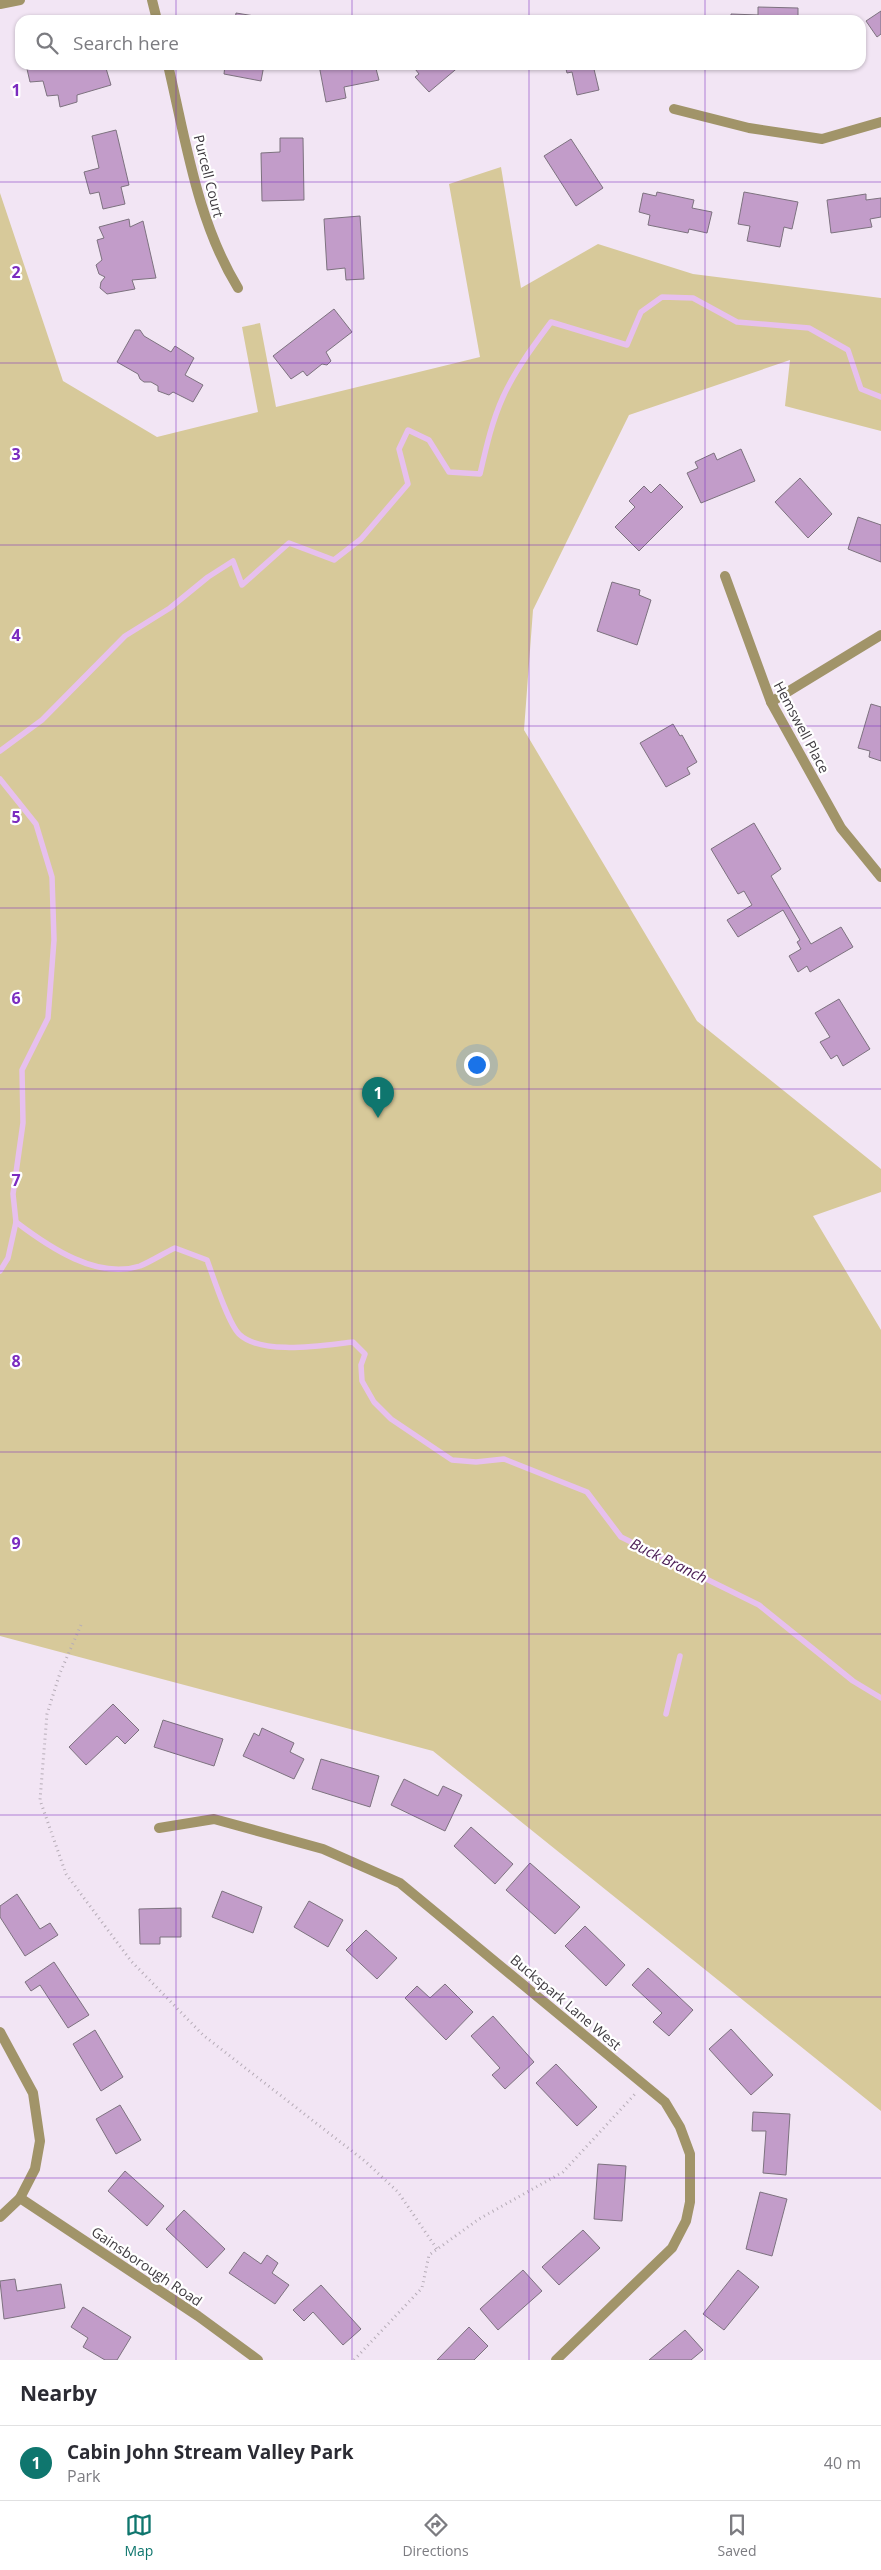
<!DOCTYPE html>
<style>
body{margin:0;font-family:"Open Sans",sans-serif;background:#f2f2f3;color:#2b2b33}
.you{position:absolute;left:476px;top:1064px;width:18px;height:18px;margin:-12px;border:4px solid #fff;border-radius:50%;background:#1a73e8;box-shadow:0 0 0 8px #1a73e833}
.badge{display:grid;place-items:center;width:32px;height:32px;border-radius:50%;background:#0f766e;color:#fff;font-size:16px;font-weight:700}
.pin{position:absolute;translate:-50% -41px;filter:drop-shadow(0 1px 2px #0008)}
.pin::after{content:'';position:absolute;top:26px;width:18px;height:15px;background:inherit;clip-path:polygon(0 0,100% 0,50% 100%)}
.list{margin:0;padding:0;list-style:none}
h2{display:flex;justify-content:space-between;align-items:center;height:65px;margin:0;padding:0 20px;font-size:21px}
h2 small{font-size:16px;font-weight:400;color:#7c7c81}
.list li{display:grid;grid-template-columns:32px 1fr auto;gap:15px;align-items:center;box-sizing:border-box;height:75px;padding:0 20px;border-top:1px solid #e1e1e2}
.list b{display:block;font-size:19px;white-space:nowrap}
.list p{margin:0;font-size:16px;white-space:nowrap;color:#7c7c81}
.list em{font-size:16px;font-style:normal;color:#7c7c81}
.icon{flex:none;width:28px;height:28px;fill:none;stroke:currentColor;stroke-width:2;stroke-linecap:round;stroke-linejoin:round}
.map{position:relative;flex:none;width:881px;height:2360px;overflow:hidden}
.search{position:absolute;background:#fff;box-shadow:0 1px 4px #0004;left:15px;right:15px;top:15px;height:55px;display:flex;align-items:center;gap:12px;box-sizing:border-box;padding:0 18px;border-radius:15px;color:#7c7c81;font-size:19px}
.sheet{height:140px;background:#fff}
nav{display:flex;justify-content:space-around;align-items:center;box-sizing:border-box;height:70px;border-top:1px solid #e1e1e2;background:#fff;font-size:14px;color:#7c7c81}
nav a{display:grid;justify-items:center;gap:2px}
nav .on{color:#0f766e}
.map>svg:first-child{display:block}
.green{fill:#d7c99a}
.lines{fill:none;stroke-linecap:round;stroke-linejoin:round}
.stream{stroke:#e7c0ee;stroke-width:5.5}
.building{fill:#c29cc9;stroke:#7d727f}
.path{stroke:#b6acb7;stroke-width:3;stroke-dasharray:1 4;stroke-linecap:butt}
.minor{stroke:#a19469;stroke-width:10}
.grid{fill:none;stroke:#7b2cbf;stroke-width:1;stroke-opacity:0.55}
.labels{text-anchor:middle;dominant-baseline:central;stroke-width:4.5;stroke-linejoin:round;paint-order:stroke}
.street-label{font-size:14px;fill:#3f3b40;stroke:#fff}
.water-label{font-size:15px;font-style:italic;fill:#4e2057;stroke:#fff}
.grid-label{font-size:16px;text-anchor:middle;font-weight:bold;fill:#7b2cbf;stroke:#fff;stroke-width:4.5;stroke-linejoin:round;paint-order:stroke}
</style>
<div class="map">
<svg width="881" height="2360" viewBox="0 0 881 2360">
<rect width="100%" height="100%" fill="#f2e5f4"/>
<path class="green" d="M501,167l20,121 77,-44 95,30 188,24v133l-96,-25 5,-46 -161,55 -96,195 -9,120 173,291 184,148v23l-68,24 68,114v781l-448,-360 -433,-115v-1443l63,188 94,56 101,-25 -16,-85 18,-4 16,84 204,-50 -31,-173z"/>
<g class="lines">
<g class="stream">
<path d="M0,751l42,-31 83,-84 45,-28 38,-31 25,-16 9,24 47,-42 45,17 27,-21 47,-55 -9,-35 9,-19 21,10 20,32 31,2c6,-26 12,-53 23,-77 12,-27 31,-52 48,-75l76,23 14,-33 21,-15 31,1 44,24 72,6 39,22 13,39 20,8"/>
<path d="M0,779l36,45 16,53 2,63 -6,78 -26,52 1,53 -10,71 3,28 -8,36 -8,13"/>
<path d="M16,1222c33,25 81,58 124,44 12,-5 24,-13 35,-18l32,12c6,16 21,63 32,74 23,22 85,11 114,8l12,12 -4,11 1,16 12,21 17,17 61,41 24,2 28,-3 83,33 34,45 138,68 94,76 28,17"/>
<path d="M666,1714l14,-58"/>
</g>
</g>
<g class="building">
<path d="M758,7l40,1v12h-67v-6l27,1z"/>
<path d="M881,11v23l-4,3 -11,-16z"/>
<path d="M236,13l37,6 -38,1z"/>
<path d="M41,65h64l6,20 -34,10v7l-17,5 -2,-12 -11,1 -4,-15 -13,1 -3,-13z"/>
<path d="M225,65h39l-3,16 -37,-7z"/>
<path d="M319,65h56l4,15 -35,7 2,11 -20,4z"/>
<path d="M412,65h49l-32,27 -14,-15 4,-3z"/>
<path d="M565,65h28l6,25 -22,5 -5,-23 -5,1z"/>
<path d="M116,130l13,55 -8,2 4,17 -22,5 -4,-17 -9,2 -6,-22 15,-4 -7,-32z"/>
<path d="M280,138h23l1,62 -42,1 -1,-48 19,-1z"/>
<path d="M571,139l32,49 -27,18 -32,-50z"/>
<path d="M657,192l37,8 -2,8 20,4 -5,21 -18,-4 -1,4 -40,-8 2,-10 -11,-3 4,-19 13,3z"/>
<path d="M744,192l54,10 -6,27 -8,-2 -4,20 -33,-6 3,-15 -12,-2z"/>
<path d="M866,194v6l15,-2v19l-11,2 2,8 -41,6 -4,-33z"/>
<path d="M360,216l4,63 -18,1 -1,-12 -18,2 -3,-51z"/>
<path d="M129,219l1,8 13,-6 13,57 -24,2 3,9 -28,5 -7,-6 1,-6 4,-5 -6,-3 -3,-9 6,-5 -5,-20 7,-2 -5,-11z"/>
<path d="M334,309l18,23 -26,20 5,9 -4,4 -5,-1 -15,12 -4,-5 -12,8 -18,-23z"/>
<path d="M135,330h5l4,6 27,16 4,-6 19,12 -9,17 18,10 -10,17 -20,-10 -4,3 -11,-4v-5l-7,-4h-7l-4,-3 -2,-5 -21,-12z"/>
<path d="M741,449l14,32 -54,22 -14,-30 11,-5 -3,-6 19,-9 3,7z"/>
<path d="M800,478l32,36 -24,24 -33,-36z"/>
<path d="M660,484l23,23 -44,44 -24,-24 20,-20 -6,-6 15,-15 7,7z"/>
<path d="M858,517l23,8v37l-33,-13z"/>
<path d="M612,582l28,8 -1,5 12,5 -14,45 -40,-14z"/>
<path d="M871,704l10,3v54l-12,-4 1,-6 -12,-3z"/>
<path d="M673,724l7,12 2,-1 15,27 -10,6 3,6 -24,13 -26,-44z"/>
<path d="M754,823l27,46 -10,7 40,68 30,-17 12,20 -43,25 -3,-6 -9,6 -9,-16 12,-7 -4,-7 3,-2 -17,-30 -45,27 -11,-17 25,-15 -8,-14 -6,3 -27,-45z"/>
<path d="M839,999l31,50 -27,17 -6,-11 -6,4 -11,-17 10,-5 -15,-24z"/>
<path d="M113,1704l26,26 -14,14 -8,-8 -31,29 -17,-18z"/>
<path d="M163,1720l60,19 -9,27 -60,-19z"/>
<path d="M262,1728l32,15 -4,9 14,7 -10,20 -51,-23 11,-23 5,3z"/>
<path d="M321,1759l58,17 -9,31 -58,-18z"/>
<path d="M404,1779l34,17 5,-10 19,9 -17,36 -54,-26z"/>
<path d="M471,1827l42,37 -18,20 -41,-38z"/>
<path d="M530,1863l50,44 -25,27 -49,-44z"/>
<path d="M222,1891l40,16 -9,26 -41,-16z"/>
<path d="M17,1894l23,35 10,-6 8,12 -33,21 -25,-39v-11z"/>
<path d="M309,1901l34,19 -15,27 -34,-20z"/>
<path d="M181,1908v29h-21v7h-20l-1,-35z"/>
<path d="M585,1926l40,39 -19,21 -41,-40z"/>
<path d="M366,1930l31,28 -20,21 -31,-29z"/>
<path d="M54,1962l35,53 -21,13 -28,-43 -9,6 -6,-9z"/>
<path d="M648,1968l45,42 -24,26 -16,-14 9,-9 -30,-28z"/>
<path d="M445,1984l28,28 -27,28 -41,-42 12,-12 13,12z"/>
<path d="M493,2016l41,46 -29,27 -13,-14 8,-7 -29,-32z"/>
<path d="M731,2029l42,46 -22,20 -42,-46z"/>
<path d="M95,2030l28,47 -22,14 -28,-47z"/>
<path d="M556,2064l41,43 -20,19 -41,-43z"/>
<path d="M120,2105l21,35 -25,14 -20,-35z"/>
<path d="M753,2112l37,2 -4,61 -23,-2 3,-42h-14z"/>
<path d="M598,2164l28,2 -4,55 -28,-2z"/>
<path d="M125,2171l39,35 -17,20 -39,-35z"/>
<path d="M760,2192l27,7 -15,57 -26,-7z"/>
<path d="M184,2210l41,39 -18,19 -41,-39z"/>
<path d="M583,2230l17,18 -41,37 -17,-18z"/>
<path d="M244,2252l17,12 6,-9 11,8 -6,10 17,12 -14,19 -46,-31z"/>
<path d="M523,2270l19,21 -44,39 -18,-21z"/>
<path d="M738,2270l21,17 -35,43 -21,-16z"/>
<path d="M15,2279l2,12 44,-7 4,24 -61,11 -4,-38z"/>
<path d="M321,2285l40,44 -18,16 -30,-33 -9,9 -11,-11z"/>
<path d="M83,2307l48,30 -14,23h-12l-22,-13 5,-9 -17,-11z"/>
<path d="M469,2327l19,19 -14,14h-37z"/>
<path d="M685,2330l18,20 -12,10h-42z"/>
</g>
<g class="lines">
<g class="path">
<path d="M81,1625l-21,48 -13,41 -7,86 26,74 65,87 72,74 163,127 32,30 39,57"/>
<path d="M354,2360l68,-72 7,-33 50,-36 84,-47 72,-78"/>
</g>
<g class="minor">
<path d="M152,0l5,20"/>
<path d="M0,4l20,-4"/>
<path d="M168,65c18,76 29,156 70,223"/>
<path d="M674,109l75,19 73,11 59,-17"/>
<path d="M725,576l46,126 70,126 40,49"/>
<path d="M771,702l110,-67"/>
<path d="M159,1828l55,-9 109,30 77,34 265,219 15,25 10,27v48l-4,19 -14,27 -116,112"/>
<path d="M0,2032l33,61 7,48 -5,28 -15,29 -20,19"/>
<path d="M20,2198l178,118 60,44"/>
</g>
</g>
<path class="grid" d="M176,0v20M352,0v20M529,0v20M705,0v20M176,65v2295M352,65v2295M529,65v2295M705,65v2295M0,182h881M0,363h881M0,545h881M0,726h881M0,908h881M0,1089h881M0,1271h881M0,1452h881M0,1634h881M0,1815h881M0,1997h881M0,2178h881"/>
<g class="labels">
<g class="street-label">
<text transform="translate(209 176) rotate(76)">Purcell Court</text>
<text transform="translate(802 727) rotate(62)">Hemswell Place</text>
<text transform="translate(566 2002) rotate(40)">Buckspark Lane West</text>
<text transform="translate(147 2266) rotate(34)">Gainsborough Road</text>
</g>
<g class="water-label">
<text transform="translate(669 1560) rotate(26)">Buck Branch</text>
</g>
</g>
<g class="grid-label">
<text x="16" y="96">1</text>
<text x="16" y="278">2</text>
<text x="16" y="460">3</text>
<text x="16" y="641">4</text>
<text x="16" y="823">5</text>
<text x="16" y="1004">6</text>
<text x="16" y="1186">7</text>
<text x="16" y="1367">8</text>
<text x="16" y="1549">9</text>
</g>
</svg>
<div class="you"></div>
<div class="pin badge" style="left:378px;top:1118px">1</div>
<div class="search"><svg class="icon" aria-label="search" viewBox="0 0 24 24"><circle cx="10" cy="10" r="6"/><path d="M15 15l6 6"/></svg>Search here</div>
</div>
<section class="sheet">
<h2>Nearby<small></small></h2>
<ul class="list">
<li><span class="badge">1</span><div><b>Cabin John Stream Valley Park</b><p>Park</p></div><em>40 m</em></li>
</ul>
</section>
<nav>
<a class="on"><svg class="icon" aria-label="map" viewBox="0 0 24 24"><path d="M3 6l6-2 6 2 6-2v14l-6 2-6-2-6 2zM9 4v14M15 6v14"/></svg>Map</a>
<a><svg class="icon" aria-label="directions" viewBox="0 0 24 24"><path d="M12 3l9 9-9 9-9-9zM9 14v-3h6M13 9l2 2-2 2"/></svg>Directions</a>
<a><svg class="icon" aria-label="saved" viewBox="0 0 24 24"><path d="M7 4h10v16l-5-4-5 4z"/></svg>Saved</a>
</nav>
